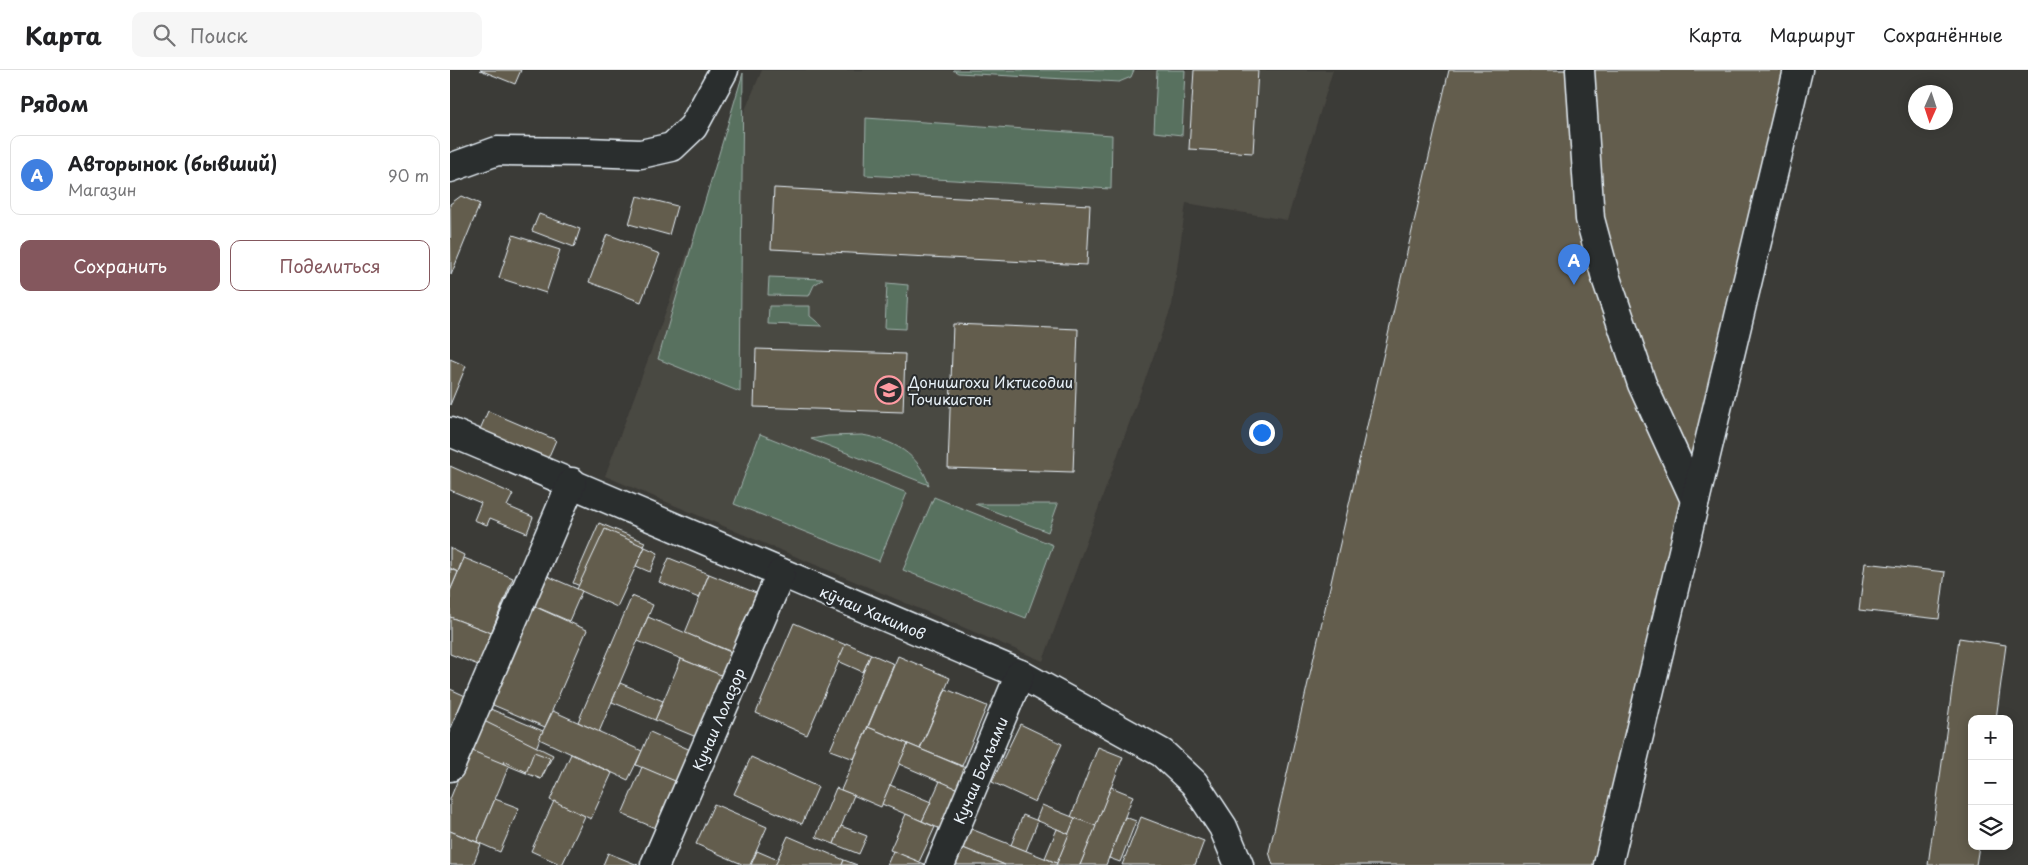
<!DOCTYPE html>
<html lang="ru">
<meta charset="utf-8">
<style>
body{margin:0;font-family:"Playpen Sans",sans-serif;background:#f6f6f6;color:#202124}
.controls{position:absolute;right:15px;bottom:15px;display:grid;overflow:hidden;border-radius:10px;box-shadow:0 2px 12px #0003}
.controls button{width:45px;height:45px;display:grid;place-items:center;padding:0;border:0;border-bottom:1px solid #e0e0e0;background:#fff;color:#202124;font:25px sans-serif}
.compass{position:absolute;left:1458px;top:15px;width:45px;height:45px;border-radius:50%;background:#fff;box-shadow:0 2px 12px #0003;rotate:183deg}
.you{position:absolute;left:811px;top:362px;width:18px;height:18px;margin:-12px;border:4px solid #fff;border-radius:50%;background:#1a73e8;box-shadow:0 0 0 8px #1a73e833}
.badge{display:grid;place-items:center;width:32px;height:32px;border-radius:50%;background:#84575d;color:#fff;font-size:16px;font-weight:700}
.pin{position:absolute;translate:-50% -41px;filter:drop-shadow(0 1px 2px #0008)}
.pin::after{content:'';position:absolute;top:26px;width:18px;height:15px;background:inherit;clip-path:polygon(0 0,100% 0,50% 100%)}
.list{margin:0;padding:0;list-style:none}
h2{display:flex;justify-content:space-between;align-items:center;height:65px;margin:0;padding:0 20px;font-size:21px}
h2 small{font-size:16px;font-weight:400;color:#757577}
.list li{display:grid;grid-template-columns:32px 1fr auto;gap:15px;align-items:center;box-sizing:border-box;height:80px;margin:0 10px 10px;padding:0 10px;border:1px solid #e0e0e0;border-radius:10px}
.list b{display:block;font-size:19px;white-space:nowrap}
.list p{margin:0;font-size:16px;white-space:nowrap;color:#757577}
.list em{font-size:16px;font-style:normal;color:#757577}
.actions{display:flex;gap:10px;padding:15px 20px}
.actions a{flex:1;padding:11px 0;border:1px solid #84575d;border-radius:10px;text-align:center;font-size:18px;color:#84575d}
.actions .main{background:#84575d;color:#fff}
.icon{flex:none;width:28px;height:28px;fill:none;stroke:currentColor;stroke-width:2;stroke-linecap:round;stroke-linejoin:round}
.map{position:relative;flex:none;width:1578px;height:795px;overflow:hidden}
header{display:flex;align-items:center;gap:30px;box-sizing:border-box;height:70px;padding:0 25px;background:#fff;border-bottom:1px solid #e0e0e0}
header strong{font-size:24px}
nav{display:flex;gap:28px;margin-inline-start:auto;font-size:18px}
.search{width:350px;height:45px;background:#f6f6f6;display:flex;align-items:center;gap:12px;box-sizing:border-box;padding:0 18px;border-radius:10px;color:#757577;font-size:19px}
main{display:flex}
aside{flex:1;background:#fff}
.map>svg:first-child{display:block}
.built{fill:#4a4842}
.green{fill:#58715f;stroke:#a0b1ac}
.building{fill:#645d4d;stroke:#e8f1f8}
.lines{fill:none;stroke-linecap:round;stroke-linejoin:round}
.minor-casing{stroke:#e8f1f8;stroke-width:31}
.minor{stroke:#2a2d2e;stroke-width:28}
.labels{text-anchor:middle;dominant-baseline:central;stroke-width:4;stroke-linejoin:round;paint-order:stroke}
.poi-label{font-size:15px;fill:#e8f1f8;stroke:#2a2d2e;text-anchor:start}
.street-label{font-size:15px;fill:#e8f1f8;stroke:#2a2d2e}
</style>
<header>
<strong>Карта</strong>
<div class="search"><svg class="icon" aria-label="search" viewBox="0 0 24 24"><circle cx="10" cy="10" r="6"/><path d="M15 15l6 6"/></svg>Поиск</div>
<nav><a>Карта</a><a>Маршрут</a><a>Сохранённые</a></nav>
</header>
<main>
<aside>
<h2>Рядом<small></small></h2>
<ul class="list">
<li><span class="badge" style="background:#3f7fe0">A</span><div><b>Авторынок (бывший)</b><p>Магазин</p></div><em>90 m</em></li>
</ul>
<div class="actions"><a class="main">Сохранить</a><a>Поделиться</a></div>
</aside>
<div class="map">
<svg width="1578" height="795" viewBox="0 0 1578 795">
<rect width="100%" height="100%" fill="#3b3b37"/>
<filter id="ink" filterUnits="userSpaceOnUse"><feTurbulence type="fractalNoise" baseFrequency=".02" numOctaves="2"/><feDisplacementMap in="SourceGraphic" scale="10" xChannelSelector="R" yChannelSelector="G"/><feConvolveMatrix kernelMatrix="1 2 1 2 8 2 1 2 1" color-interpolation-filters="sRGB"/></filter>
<g filter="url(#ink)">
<path class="built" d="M312,0h571l-46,150 -101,-17 -14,102 -129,356 -438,-185 100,-271z"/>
<g class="green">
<path d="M503,0h181l-3,7 -12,5 -161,-9z"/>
<path d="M707,0h28l-3,65 -28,-3z"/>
<path d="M293,3l-3,319 -82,-33z"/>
<path d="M416,48l246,17 -1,54 -246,-14z"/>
<path d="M319,207l54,2 -9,6 -5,11 -41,-1z"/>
<path d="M437,213l21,2 -2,44 -21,-1z"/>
<path d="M319,236h41v10l12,10 -54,-2z"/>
<path d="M310,364l147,59 -28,68 -145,-57z"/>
<path d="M412,365c31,5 57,19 67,50l-118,-46 17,-3z"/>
<path d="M484,427l119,48 -27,73 -123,-48z"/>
<path d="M525,434h83l-10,28z"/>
</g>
<g class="building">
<path d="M30,0h41l-6,14z"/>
<path d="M744,0h64l-5,83 -64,-4z"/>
<path d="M999,0h353l-186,795h-343l-4,-13z"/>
<path d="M324,118l316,17 -3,60 -316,-16z"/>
<path d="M11,126l19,8 -29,71 -1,-71z"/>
<path d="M187,126l40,10 -8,29 -40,-11z"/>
<path d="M89,144l41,15 -6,18 -42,-16z"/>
<path d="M157,164l53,20 -19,48 -52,-20z"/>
<path d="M63,165l47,15 -14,43 -47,-15z"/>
<path d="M503,254l125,5 -5,143 -125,-4z"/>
<path d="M306,279l149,5 -2,58 -149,-5z"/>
<path d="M0,289l16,7 -16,39z"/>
<path d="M38,341l68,29 -10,23 -68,-29z"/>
<path d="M0,396l63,28 -6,12 26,11 -6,16 -37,-15 -3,7 -13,-5 7,-17 -31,-13z"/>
<path d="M149,453l46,19 -21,47h-14l-4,8 -33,-14z"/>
<path d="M155,459l40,18 -28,60 -40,-18z"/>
<path d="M195,477l13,6 -8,19 -14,-6z"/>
<path d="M0,478l14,7 -6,17 -8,-4z"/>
<path d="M14,488l49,20 -22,55 -41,-16v-26z"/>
<path d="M219,488l40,16 -10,24 -40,-16z"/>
<path d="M1415,493l80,9 -6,47 -80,-9z"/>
<path d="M0,499l8,3 -8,19z"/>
<path d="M259,504l57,23 -24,59 -57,-23z"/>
<path d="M95,505l37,16 -13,30 -37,-16z"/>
<path d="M182,526l21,9 -54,127 -21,-10z"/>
<path d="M79,534l58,26 -42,97 -59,-25z"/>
<path d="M0,547l44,17 -13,32 -31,-12z"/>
<path d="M198,547l106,45 -10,23 -106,-44z"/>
<path d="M344,553l52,22 -39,90 -51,-22z"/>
<path d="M1509,568l47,7 -10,74h-24v127h7l-3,19h-48z"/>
<path d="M396,573l25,11 -8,18 -25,-11z"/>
<path d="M421,584l23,10 -40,95 -24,-9z"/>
<path d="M448,586l52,22 -30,71 -52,-22z"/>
<path d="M231,589l55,22 -25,62 -56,-23z"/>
<path d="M170,613l43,18 -8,19 -43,-18z"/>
<path d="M0,619l20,9 -20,45z"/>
<path d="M496,619l41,17 -25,60 -42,-17z"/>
<path d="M38,638l55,23 -17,42 -56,-23z"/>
<path d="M103,641l89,40 -14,29 -89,-41z"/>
<path d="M30,649l73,36 -12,24 -37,-18 -5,11 -36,-18z"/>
<path d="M570,654l42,20 -27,58 -43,-20z"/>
<path d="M418,657l40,17 -27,63 -40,-17z"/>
<path d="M200,662l54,24 -13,32 -55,-23z"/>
<path d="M458,674l60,25 -8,21 -61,-26z"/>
<path d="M648,677l25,10 -27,69 -25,-9z"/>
<path d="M20,680l39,16 -32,76 -27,-11v-32z"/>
<path d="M84,682l16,6 -9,21 -15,-6z"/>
<path d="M121,684l41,19 -21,46 -41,-19z"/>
<path d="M301,687l67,30 -16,37 -68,-30z"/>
<path d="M192,697l52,22 -20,47 -52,-22z"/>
<path d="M490,711l20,9 -17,40 -21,-9z"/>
<path d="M440,715l41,17 -9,19 -40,-17z"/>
<path d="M661,717l22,9 -27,69h-26z"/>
<path d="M386,718l18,7 -20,49 -18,-7z"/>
<path d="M45,729l24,9 -19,44 -23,-10z"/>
<path d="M104,731l31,15 -23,49 -31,-14z"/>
<path d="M264,734l53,23 -17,38h-6l-48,-21z"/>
<path d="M592,735l33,13 -6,16 -33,-14z"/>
<path d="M456,744l29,13 -16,35 -29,-12z"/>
<path d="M573,745l15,6 -12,30 -15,-6z"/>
<path d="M675,747l11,4 -16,41 -11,-4z"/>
<path d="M691,747l63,24 -9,24h-73z"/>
<path d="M625,748l21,8 -16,39h-24z"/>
<path d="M391,756l26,10 -8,18 -25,-10z"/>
<path d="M521,759l86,34 -1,2h-51l-42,-17z"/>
<path d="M607,759l12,5 -12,29 -12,-5z"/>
<path d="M0,761l31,13 -8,21h-23z"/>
<path d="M338,766l56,24 -2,5h-67z"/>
<path d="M513,778l42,17h-49z"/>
<path d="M307,781l21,9 -3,5h-24z"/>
<path d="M443,781l34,14h-40z"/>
<path d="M158,783l30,12h-35z"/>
<path d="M394,790l13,5h-15z"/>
</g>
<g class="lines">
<g class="minor-casing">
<g id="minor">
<path d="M1130,0l10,149 16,59 36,106 53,116"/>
<path d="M0,98l47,-17 90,1 54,2 31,-7 21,-20 31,-57"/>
<path d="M0,362l570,242 142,79 32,30 29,44 16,38"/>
<path d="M0,697l122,-285"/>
<path d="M205,795l126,-292"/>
<path d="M490,795l80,-191"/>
<path d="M1158,795l190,-795"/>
</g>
</g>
<use href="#minor" class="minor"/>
</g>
</g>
<defs>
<g id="university-ring" transform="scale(1.4375)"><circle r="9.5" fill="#2a2d2e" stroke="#ff9aa2" stroke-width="1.5"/><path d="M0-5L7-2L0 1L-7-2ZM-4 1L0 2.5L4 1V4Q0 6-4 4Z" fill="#ff9aa2"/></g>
</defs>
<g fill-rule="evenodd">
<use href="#university-ring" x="439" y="320"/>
</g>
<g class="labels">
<g class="poi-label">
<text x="458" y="311">Донишгохи Иктисодии<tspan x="458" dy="17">Точикистон</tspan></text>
</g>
<g class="street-label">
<text transform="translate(423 542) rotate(23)">кӯчаи Хакимов</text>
<text transform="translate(268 649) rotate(-67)">Кучаи Лолазор</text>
<text transform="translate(530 700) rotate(-67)">Кучаи Балъами</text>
</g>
</g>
</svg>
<div class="controls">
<button>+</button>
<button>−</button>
<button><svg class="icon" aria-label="layers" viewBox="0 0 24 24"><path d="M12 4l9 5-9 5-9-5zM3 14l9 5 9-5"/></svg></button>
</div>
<svg class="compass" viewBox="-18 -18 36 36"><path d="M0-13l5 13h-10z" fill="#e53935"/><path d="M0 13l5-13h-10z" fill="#757577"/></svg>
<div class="you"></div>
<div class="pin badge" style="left:1124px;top:215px;background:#3f7fe0">A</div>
</div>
</main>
